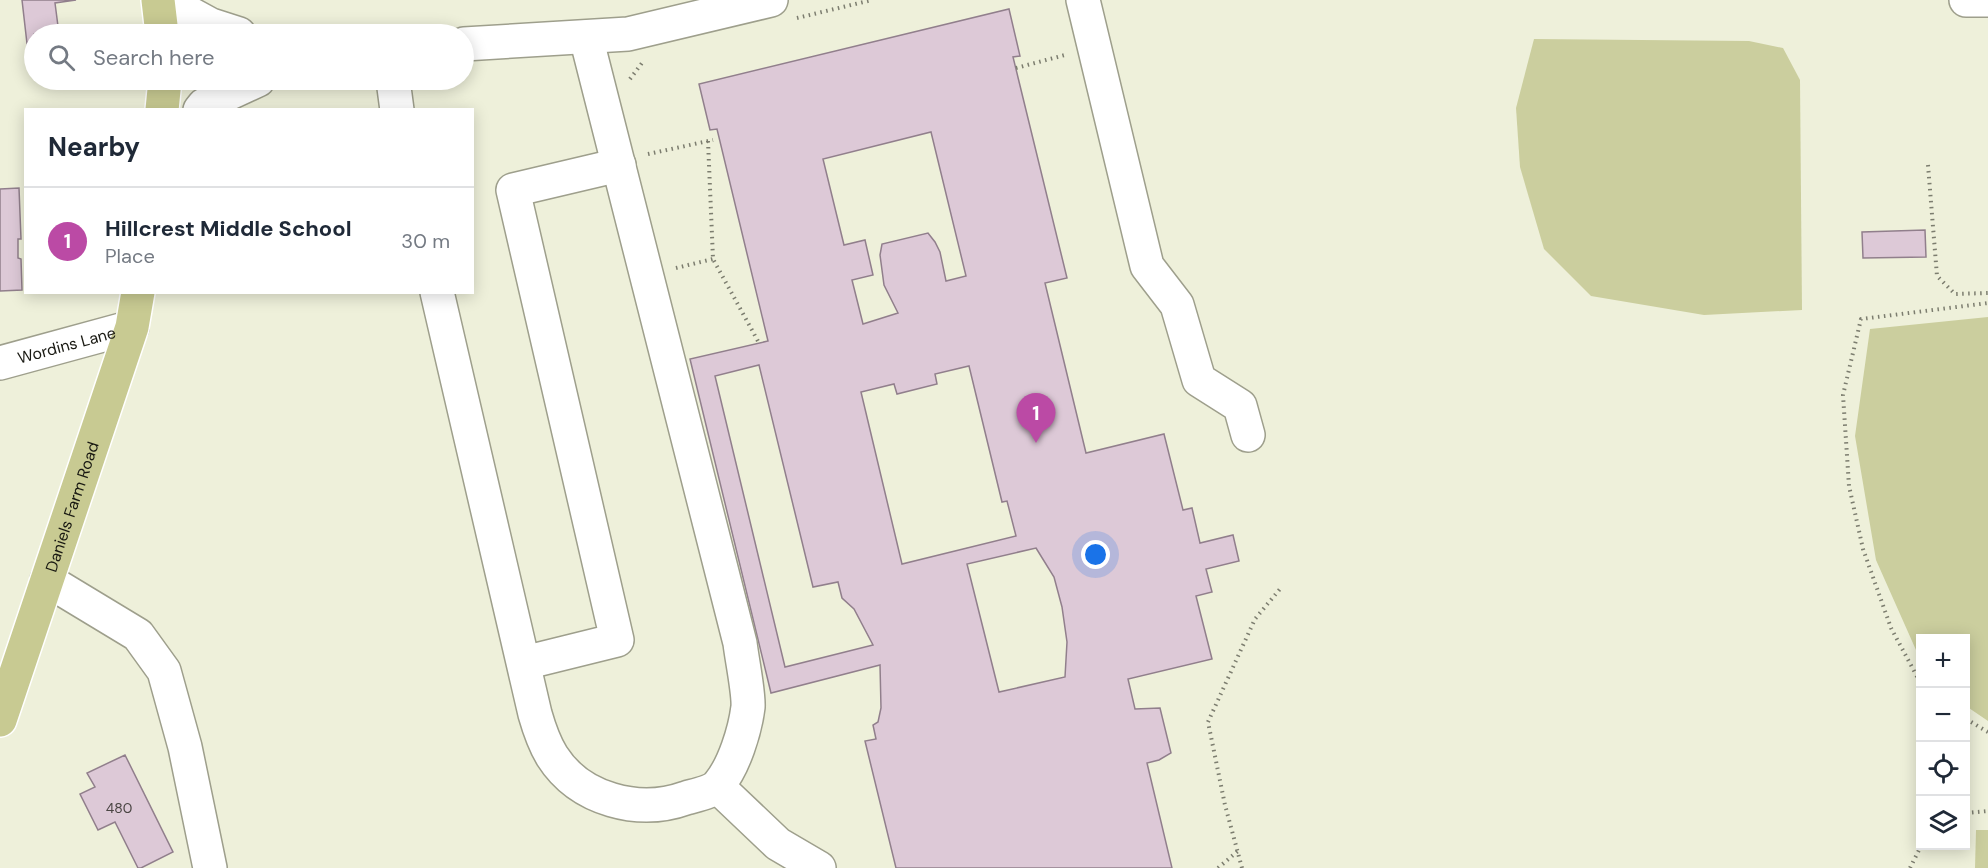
<!DOCTYPE html>
<meta charset="utf-8">
<style>
body{margin:0;font-family:"DM Sans",sans-serif;background:#f2f2f3;color:#1f2937}
.controls{position:absolute;right:18px;bottom:18px;display:grid;overflow:hidden;border-radius:0px;box-shadow:0 3px 15px #0003}
.controls button{width:54px;height:54px;display:grid;place-items:center;padding:0;border:0;border-bottom:2px solid #e0e1e3;background:#fff;color:#1f2937;font:30px sans-serif}
.you{position:absolute;left:1096px;top:555px;width:21px;height:21px;margin:-15px;border:4px solid #fff;border-radius:50%;background:#1a73e8;box-shadow:0 0 0 9px #1a73e833}
.badge{display:grid;place-items:center;width:39px;height:39px;border-radius:50%;background:#bb4aa5;color:#fff;font-size:20px;font-weight:700}
.pin{position:absolute;translate:-50% -50px;filter:drop-shadow(0 2px 3px #0008)}
.pin::after{content:'';position:absolute;top:32px;width:21px;height:18px;background:inherit;clip-path:polygon(0 0,100% 0,50% 100%)}
.list{margin:0;padding:0;list-style:none}
h2{display:flex;justify-content:space-between;align-items:center;height:78px;margin:0;padding:0 24px;font-size:26px}
h2 small{font-size:20px;font-weight:400;color:#747a83}
.list li{display:grid;grid-template-columns:39px 1fr auto;gap:18px;align-items:center;box-sizing:border-box;height:108px;padding:0 24px;border-top:2px solid #e0e1e3}
.list b{display:block;font-size:22px;white-space:nowrap}
.list p{margin:0;font-size:20px;white-space:nowrap;color:#747a83}
.list em{font-size:20px;font-style:normal;color:#747a83}
.icon{flex:none;width:33px;height:33px;fill:none;stroke:currentColor;stroke-width:2;stroke-linecap:round;stroke-linejoin:round}
.map{position:relative;flex:none;width:1988px;height:868px;overflow:hidden}
.search{position:absolute;background:#fff;box-shadow:0 3px 15px #0003;left:24px;top:24px;width:450px;height:66px;display:flex;align-items:center;gap:15px;box-sizing:border-box;padding:0 21px;border-radius:33px;color:#747a83;font-size:22px}
.panel{position:absolute;background:#fff;box-shadow:0 3px 15px #0003;left:24px;top:108px;width:450px;height:186px;border-radius:0px}
.map>svg:first-child{display:block}
.green{fill:#cbce9e}
.building{fill:#ddc9d7;stroke:#917f8c;stroke-width:1.5;fill-rule:evenodd}
.lines{fill:none;stroke-linecap:round;stroke-linejoin:round}
.minor-casing{stroke:#9e9f8c;stroke-width:36}
.major-casing{stroke:#fff;stroke-width:36}
.path{stroke:#7c7d6f;stroke-width:4;stroke-dasharray:1.5 4.5;stroke-linecap:butt}
.minor{stroke:#fff;stroke-width:33}
.major{stroke:#c8ca92;stroke-width:33}
.labels{text-anchor:middle;dominant-baseline:central;stroke-width:6;stroke-linejoin:round;paint-order:stroke}
.number-label{font-size:14px;fill:#4a4543}
.street-label{font-size:16px;fill:#191912;stroke:#fff}
</style>
<div class="map">
<svg width="1988" height="868" viewBox="0 0 1988 868">
<rect width="100%" height="100%" fill="#eef0da"/>
<g class="green">
<path d="M1534,39l215,2 34,7 17,32 2,230 -98,5 -113,-19 -47,-47 -24,-82 -4,-59z"/>
<path d="M1988,317v404l-22,-15v-68h-46v21l-44,-99 -21,-124 15,-107z"/>
<path d="M1976,830h12v38h-13z"/>
</g>
<g class="building">
<path d="M22,0h54l-21,3 4,31h-25v27h-5z"/>
<path d="M1009,9l11,47 -7,1 54,221 -22,5 41,170 78,-19 19,76 9,-2 8,35 33,-8 6,26 -33,8 6,23 -16,4 16,63 -84,20 7,30 25,-1 11,45 -12,7 -12,3 25,105h-276l-31,-127 11,-2 -3,-14 5,-3 3,-14 -1,-43 -109,28 -81,-334 78,-18 -51,-212 -7,1 -11,-46zM931,132l35,144 -20,5 -6,-29 -5,-10 -7,-9 -46,11 -2,11 4,30 14,28 -35,11 -11,-44 21,-5 -8,-35 -21,5 -21,-86zM759,365l54,222 25,-5 4,16 12,11 19,36 -88,22 -70,-291zM969,366l33,136 5,-1 9,35 -114,28 -41,-172 33,-8 3,10 40,-10 -2,-10zM1036,548l18,29 8,30 5,35 -2,35 -66,15 -32,-128z"/>
<path d="M19,188l2,51h-3v19l3,1 1,31 -22,1v-102z"/>
<path d="M1925,230l1,27 -63,1 -1,-26z"/>
<path d="M125,755l48,97 -32,16h-3l-23,-46 -17,8 -18,-36 15,-7 -8,-14z"/>
</g>
<g class="lines">
<g class="minor-casing">
<g id="minor">
<path d="M165,0l46,25 28,9"/>
<path d="M1083,0l64,266 30,39 22,75 41,26 8,29"/>
<path d="M1966,0h20"/>
<path d="M464,44l164,-10 143,-34"/>
<path d="M393,80l4,30"/>
<path d="M200,110l4,-5 54,-25"/>
<path d="M437,292l98,422c4,14 9,29 17,42 28,44 87,59 134,42 10,-3 27,-6 33,-14 15,-18 26,-53 29,-77 1,-14 -6,-47 -8,-64l-154,-606"/>
<path id="s1" d="M0,363l132,-36"/>
<path d="M47,580l91,55 26,36 21,76 25,121"/>
<path d="M524,663l93,-23 -104,-450 106,-25"/>
<path d="M718,787l60,57 41,24"/>
</g>
</g>
<g class="major-casing">
<g id="major">
<path d="M158,0l4,34"/>
<path d="M162,110l3,-30"/>
<path id="s2" d="M0,720l132,-393 6,-35"/>
</g>
</g>
<g class="path">
<path d="M797,18l75,-18"/>
<path d="M1016,68l49,-13"/>
<path d="M630,79l12,-16"/>
<path d="M708,141l5,118 46,84"/>
<path d="M648,154l65,-14"/>
<path d="M1928,165l9,111 18,18 33,-1"/>
<path d="M676,268l37,-9"/>
<path d="M1920,682l-29,-54 -28,-79 -14,-63 -6,-91 18,-76 127,-16"/>
<path d="M1966,719l22,13"/>
<path d="M1966,813l22,-2"/>
<path d="M1218,868l20,-17"/>
<path d="M1242,868l-17,-63 -17,-83 47,-103 25,-30"/>
<path d="M1910,868l11,-22"/>
</g>
<use href="#minor" class="minor"/>
<use href="#major" class="major"/>
</g>
<g class="labels">
<g class="number-label">
<text x="119" y="808">480</text>
</g>
<g class="street-label">
<text stroke="none"><textPath href="#s1" startOffset="69">Wordins Lane</textPath></text>
<text stroke="none"><textPath href="#s2" startOffset="225">Daniels Farm Road</textPath></text>
</g>
</g>
</svg>
<div class="controls">
<button>+</button>
<button>−</button>
<button><svg class="icon" aria-label="locate" viewBox="0 0 24 24"><circle cx="12" cy="12" r="6"/><path d="M12 2v4M12 18v4M2 12h4M18 12h4"/></svg></button>
<button><svg class="icon" aria-label="layers" viewBox="0 0 24 24"><path d="M12 4l9 5-9 5-9-5zM3 14l9 5 9-5"/></svg></button>
</div>
<div class="you"></div>
<div class="pin badge" style="left:1036px;top:443px">1</div>
<div class="search"><svg class="icon" aria-label="search" viewBox="0 0 24 24"><circle cx="10" cy="10" r="6"/><path d="M15 15l6 6"/></svg>Search here</div>
<section class="panel">
<h2>Nearby<small></small></h2>
<ul class="list">
<li><span class="badge">1</span><div><b>Hillcrest Middle School</b><p>Place</p></div><em>30 m</em></li>
</ul>
</section>
</div>
